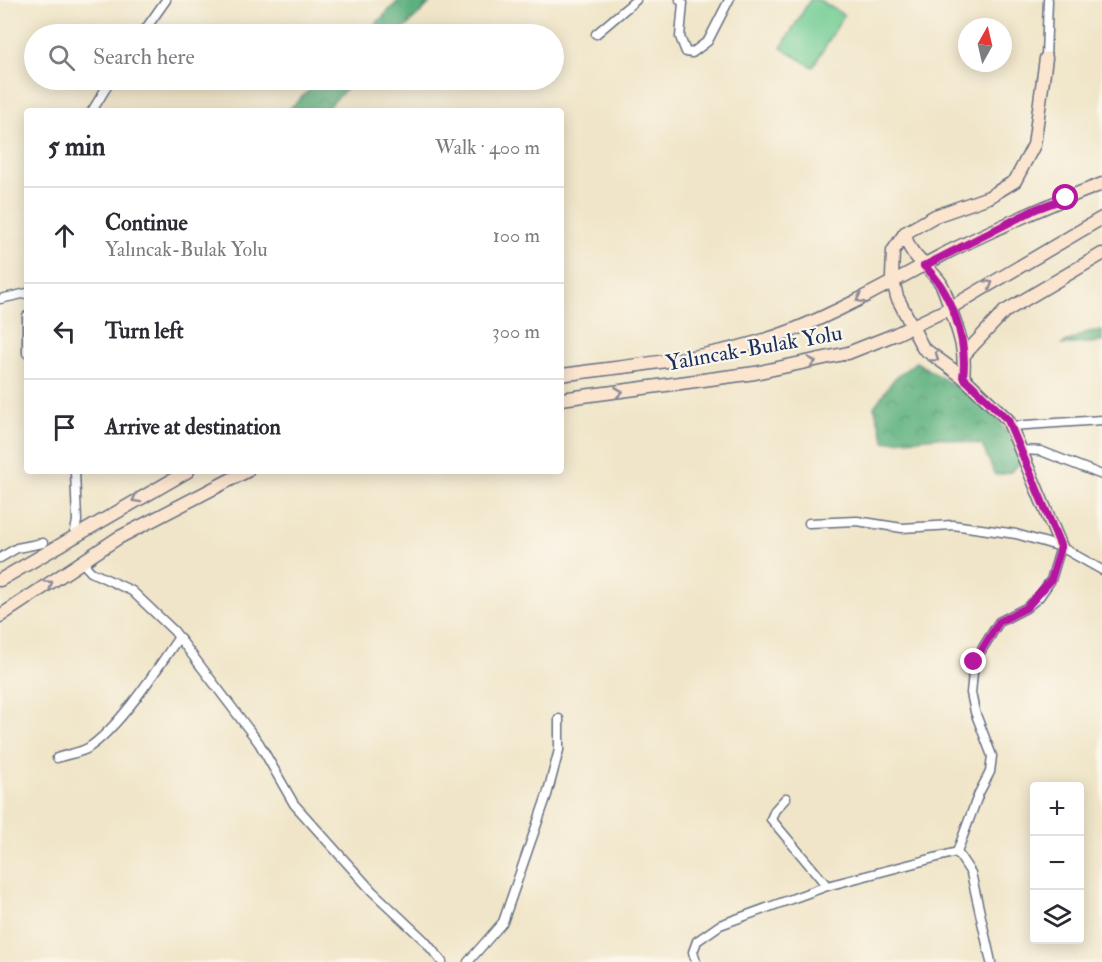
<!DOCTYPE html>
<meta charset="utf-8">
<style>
body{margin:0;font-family:"IM FELL Double Pica",serif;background:#f7f7f7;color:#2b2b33}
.controls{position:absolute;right:18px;bottom:18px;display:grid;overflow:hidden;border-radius:6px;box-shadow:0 3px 15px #0003}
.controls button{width:54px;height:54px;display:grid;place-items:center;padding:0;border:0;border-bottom:2px solid #e1e1e2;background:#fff;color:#2b2b33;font:30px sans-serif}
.compass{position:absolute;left:958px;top:18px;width:54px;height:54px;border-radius:50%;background:#fff;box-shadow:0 3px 15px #0003;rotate:8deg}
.stop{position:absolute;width:18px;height:18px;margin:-14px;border:4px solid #b5179e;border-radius:50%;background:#fff}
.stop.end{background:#b5179e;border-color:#fff;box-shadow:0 2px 6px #0008}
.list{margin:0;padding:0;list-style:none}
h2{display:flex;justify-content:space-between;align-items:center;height:78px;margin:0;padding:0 24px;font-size:26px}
h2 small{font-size:20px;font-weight:400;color:#7c7c81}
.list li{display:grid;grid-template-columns:39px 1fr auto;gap:18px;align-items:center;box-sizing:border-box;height:96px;padding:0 24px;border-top:2px solid #e1e1e2}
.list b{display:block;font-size:22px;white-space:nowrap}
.list p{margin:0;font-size:20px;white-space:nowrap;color:#7c7c81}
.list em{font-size:20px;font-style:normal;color:#7c7c81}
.icon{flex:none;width:33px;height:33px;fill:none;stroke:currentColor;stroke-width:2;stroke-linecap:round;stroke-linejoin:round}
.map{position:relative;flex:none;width:1102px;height:962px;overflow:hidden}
.search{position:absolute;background:#fff;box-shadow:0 3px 15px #0003;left:24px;top:24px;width:540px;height:66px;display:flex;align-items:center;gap:15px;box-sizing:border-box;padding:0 21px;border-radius:33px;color:#7c7c81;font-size:22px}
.panel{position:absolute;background:#fff;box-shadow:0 3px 15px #0003;left:24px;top:108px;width:540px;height:366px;border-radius:6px}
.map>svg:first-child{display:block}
.forest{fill:url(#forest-crowns);stroke:#3c706e;stroke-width:1.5}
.garden{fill:#71cc93;stroke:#467e78;stroke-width:1.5}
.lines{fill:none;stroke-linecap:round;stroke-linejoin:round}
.street-casing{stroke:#666f83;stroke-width:11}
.secondary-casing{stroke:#666f83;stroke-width:15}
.street{stroke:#fff;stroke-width:8}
.secondary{stroke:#fbe5cf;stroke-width:12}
.oneway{stroke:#8b8a96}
.route{stroke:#b5179e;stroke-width:8}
.labels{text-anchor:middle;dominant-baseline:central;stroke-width:4.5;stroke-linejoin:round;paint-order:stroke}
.street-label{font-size:22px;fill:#1b2f5e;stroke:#fbf7ec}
</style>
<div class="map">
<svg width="1102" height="962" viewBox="0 0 1102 962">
<defs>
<pattern id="forest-crowns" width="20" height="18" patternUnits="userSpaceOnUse" patternTransform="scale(1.5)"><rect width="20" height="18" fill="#5cb07d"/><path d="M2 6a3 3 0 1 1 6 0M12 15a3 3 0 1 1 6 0" fill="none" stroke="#4b906a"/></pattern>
</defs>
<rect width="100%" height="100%" fill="#fbf7ec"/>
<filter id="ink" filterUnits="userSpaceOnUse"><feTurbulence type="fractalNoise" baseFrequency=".0167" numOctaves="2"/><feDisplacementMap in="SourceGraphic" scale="12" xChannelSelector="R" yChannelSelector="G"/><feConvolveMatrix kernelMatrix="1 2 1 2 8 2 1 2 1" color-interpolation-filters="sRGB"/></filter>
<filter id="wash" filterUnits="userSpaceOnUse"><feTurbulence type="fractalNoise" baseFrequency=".008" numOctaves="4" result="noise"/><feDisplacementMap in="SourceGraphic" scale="24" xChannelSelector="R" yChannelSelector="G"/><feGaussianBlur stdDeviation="1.35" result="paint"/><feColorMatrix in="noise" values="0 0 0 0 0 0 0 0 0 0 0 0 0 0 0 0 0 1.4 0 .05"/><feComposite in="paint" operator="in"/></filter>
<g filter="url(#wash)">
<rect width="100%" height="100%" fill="#f0e5c8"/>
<g class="forest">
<path d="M399,0h34l-34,34h-33z"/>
<path d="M320,80h35l-31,31h-37z"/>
<path d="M1102,330v12l-41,3 26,-13z"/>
<path d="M916,362l65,40 17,17 24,39c-6,13 -12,16 -27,17l-13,-30 -44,-8 -53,5 -11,-35 20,-28z"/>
</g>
<path class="garden" d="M810,0h9l25,15 -31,52 -32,-19z"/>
</g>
<g filter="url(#ink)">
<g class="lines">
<g class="street-casing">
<g id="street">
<path d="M680,0l3,3 -3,34 6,15 6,1 16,-12 21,-41"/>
<path d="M142,34l24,-34"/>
<path d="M596,34l40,-34"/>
<path d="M1046,58l2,-58"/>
<path d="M92,111l19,-31"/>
<path d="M0,299l27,-6"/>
<path d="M27,316v37"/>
<path d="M1011,426l91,-6"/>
<path d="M1022,450l19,1 61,24"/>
<path d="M809,523l48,-2 45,7 51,-3 63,9 45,13 41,23"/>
<path d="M74,536l3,-15 -2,-50"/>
<path d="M0,558l17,-10 26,-5"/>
<path d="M82,562l9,10 41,19 42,40 85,112 35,61 78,87 53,50 17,21"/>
<path d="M57,758c10,-4 23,-5 31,-10 32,-21 69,-79 91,-111"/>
<path d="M786,798l-11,12 -4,9 56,67"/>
<path d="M957,852l14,21 20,89"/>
<path d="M468,962l35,-40 44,-127 12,-45v-31"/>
<path d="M696,962l-3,-10 4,-11 23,-16 107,-39 130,-34 22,-59 11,-21 2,-16 -17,-44 -4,-19 3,-31 25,-40 27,-14 13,-11 12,-17 10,-33"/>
</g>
</g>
<g class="secondary-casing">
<g id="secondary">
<path d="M1046,58l-12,87 -19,36 -26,16 -54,19 -30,17 -12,18 -1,26 5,20 26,51 40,29 45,43 53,127"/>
<path d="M905,233c3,23 23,32 35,49 6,9 8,21 12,31 8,23 14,39 11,64"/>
<path d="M964,355l40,-43 98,-58"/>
<path d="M561,375c77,-11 159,-16 232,-45 54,-22 104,-51 155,-78 51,-25 101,-48 154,-68"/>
<path d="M561,399l194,-26 93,-20 48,-19 54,-26 152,-90"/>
<path d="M0,580l188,-109"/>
<path d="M0,616l118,-78 129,-67"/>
</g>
</g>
<use href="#street" class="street"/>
<use href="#secondary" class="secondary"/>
</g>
<defs><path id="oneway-chevron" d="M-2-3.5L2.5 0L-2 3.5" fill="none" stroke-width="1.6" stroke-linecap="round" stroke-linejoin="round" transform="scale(1.5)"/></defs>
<g class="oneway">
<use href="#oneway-chevron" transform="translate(989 284) rotate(-31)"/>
<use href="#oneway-chevron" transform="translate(860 299) rotate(155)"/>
<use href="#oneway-chevron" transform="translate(935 358) rotate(37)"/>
<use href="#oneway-chevron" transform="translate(812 362) rotate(-10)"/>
<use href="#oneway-chevron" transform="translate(619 392) rotate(-7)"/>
<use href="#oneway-chevron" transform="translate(136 499) rotate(151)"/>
<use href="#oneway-chevron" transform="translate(49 584) rotate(-33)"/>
</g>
</g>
<g class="lines" filter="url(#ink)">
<path class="route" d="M974,662l25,-40 27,-14 25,-28 10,-33 -53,-127 -45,-43c5,-36 -12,-87 -39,-111l112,-57 30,-11"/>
</g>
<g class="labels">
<g class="street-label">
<text transform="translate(754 348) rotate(-10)">Yalıncak-Bulak Yolu</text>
</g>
</g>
</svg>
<div class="controls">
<button>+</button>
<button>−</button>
<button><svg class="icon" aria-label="layers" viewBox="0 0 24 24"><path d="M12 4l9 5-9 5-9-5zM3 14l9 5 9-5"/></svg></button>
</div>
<svg class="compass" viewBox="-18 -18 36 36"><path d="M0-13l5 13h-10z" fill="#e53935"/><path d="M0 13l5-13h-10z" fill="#7c7c81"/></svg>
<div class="stop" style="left:1066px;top:198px"></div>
<div class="stop end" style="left:974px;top:662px"></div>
<div class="search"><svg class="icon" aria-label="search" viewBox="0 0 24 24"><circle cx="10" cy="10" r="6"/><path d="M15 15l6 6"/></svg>Search here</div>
<section class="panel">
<h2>5 min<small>Walk · 400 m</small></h2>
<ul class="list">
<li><svg class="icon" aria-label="ahead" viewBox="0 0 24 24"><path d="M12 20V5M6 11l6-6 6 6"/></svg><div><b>Continue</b><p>Yalıncak-Bulak Yolu</p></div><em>100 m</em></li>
<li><svg class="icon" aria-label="left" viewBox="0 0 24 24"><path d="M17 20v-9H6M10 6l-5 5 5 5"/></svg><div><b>Turn left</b></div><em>300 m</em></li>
<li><svg class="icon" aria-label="arrive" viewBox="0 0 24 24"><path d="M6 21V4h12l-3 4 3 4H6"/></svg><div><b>Arrive at destination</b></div></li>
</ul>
</section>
</div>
